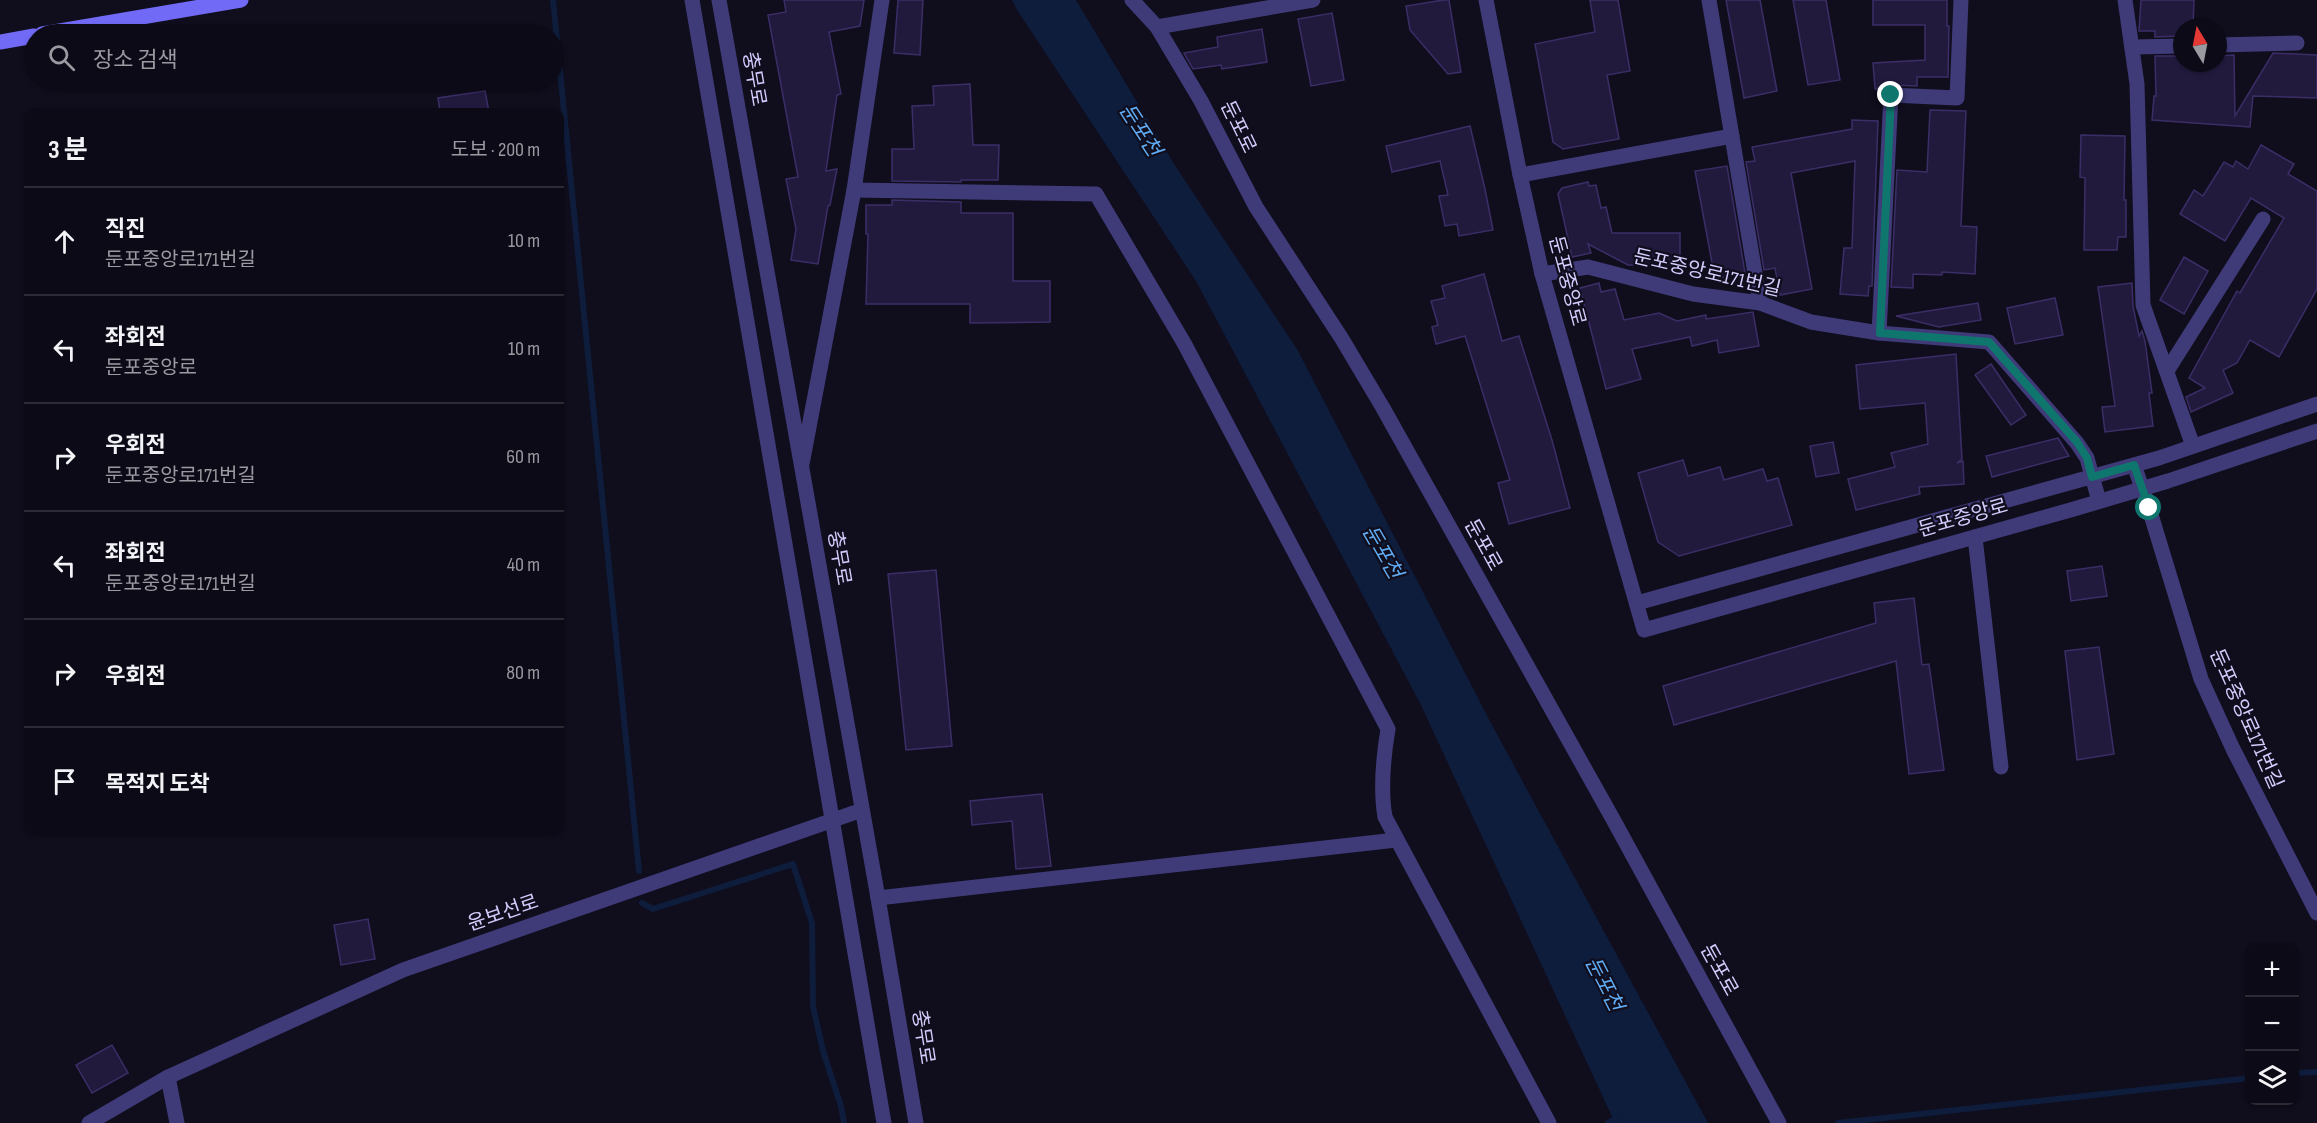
<!DOCTYPE html>
<html lang="ko">
<meta charset="utf-8">
<style>
body{margin:0;font-family:"Sofia Sans Condensed","Noto Sans KR",sans-serif;background:#1a1823;color:#f1f3f6}
.controls{position:absolute;right:18px;bottom:18px;display:grid;overflow:hidden;border-radius:12px;box-shadow:0 2px 4px #0004}
.controls button{width:54px;height:54px;display:grid;place-items:center;padding:0;border:0;border-bottom:2px solid #2c2b35;background:#0c0a16;color:#f1f3f6;font:30px sans-serif}
.compass{position:absolute;left:2173px;top:18px;width:54px;height:54px;border-radius:50%;background:#0c0a16;box-shadow:0 2px 4px #0004;rotate:350deg}
.stop{position:absolute;width:18px;height:18px;margin:-14px;border:4px solid #0f766e;border-radius:50%;background:#fff}
.stop.end{background:#0f766e;border-color:#fff;box-shadow:0 2px 6px #0008}
.list{margin:0;padding:0;list-style:none}
h2{display:flex;justify-content:space-between;align-items:center;height:78px;margin:0;padding:0 24px;font-size:26px}
h2 small{font-size:20px;font-weight:400;color:#9a9aa1}
.list li{display:grid;grid-template-columns:39px 1fr auto;gap:18px;align-items:center;box-sizing:border-box;height:108px;padding:0 24px;border-top:2px solid #2c2b35}
.list b{display:block;font-size:22px;white-space:nowrap}
.list p{margin:0;font-size:20px;white-space:nowrap;color:#9a9aa1}
.list em{font-size:20px;font-style:normal;color:#9a9aa1}
.icon{flex:none;width:33px;height:33px;fill:none;stroke:currentColor;stroke-width:2;stroke-linecap:round;stroke-linejoin:round}
.map{position:relative;flex:none;width:2317px;height:1123px;overflow:hidden}
.search{position:absolute;background:#0c0a16;box-shadow:0 2px 4px #0004;left:24px;top:24px;width:540px;height:66px;display:flex;align-items:center;gap:15px;box-sizing:border-box;padding:0 21px;border-radius:33px;color:#9a9aa1;font-size:22px}
.panel{position:absolute;background:#0c0a16;box-shadow:0 2px 4px #0004;left:24px;top:108px;width:540px;height:726px;border-radius:12px}
.map>svg:first-child{display:block}
.water{fill:#0e1d3c}
.lines{fill:none;stroke-linecap:round;stroke-linejoin:round}
.stream{stroke:#0e1d3c;stroke-width:6}
.building{fill:#221a3d;stroke:#3b2e67;stroke-width:1.5}
.minor{stroke:#3f3b79;stroke-width:15}
.tertiary{stroke:#3f3b79;stroke-width:15}
.secondary{stroke:#716af6;stroke-width:15}
.route{stroke:#0f766e;stroke-width:8}
.labels{text-anchor:middle;dominant-baseline:central;stroke-width:4.5;stroke-linejoin:round;paint-order:stroke}
.street-label{font-size:20px;fill:#d3ccfc;stroke:#100d1d}
.water-label{font-size:21px;font-style:italic;fill:#61adf5;stroke:#100d1d}
</style>
<div class="map">
<svg width="2317" height="1123" viewBox="0 0 2317 1123">
<rect width="100%" height="100%" fill="#100d1d"/>
<path class="water" d="M1012,0h64l98,164 123,185 195,376 216,398h-93l-195,-420 -224,-422 -177,-268z"/>
<g class="lines">
<g class="stream">
<path d="M553,0l86,871"/>
<path d="M642,903l11,6 140,-45 19,59 1,83 10,45 18,55 3,17"/>
<path d="M2294,1073l23,-1"/>
<path d="M1608,1123l13,-7"/>
<path d="M1838,1123l412,-45"/>
</g>
</g>
<g class="building">
<path d="M784,0h80l-4,26 -31,6 12,62 -4,1 -11,76 11,-2 -7,36 -2,1 -10,58 -27,-4 5,-31 -10,-50 12,-2 -30,-162 18,-3z"/>
<path d="M898,0h25l-3,55 -26,-2z"/>
<path d="M1443,0h6l12,72 -13,2 -38,-44 -4,-24z"/>
<path d="M1590,0h28l12,71 -23,4 12,64 -56,10 -10,-7 -18,-98 60,-12z"/>
<path d="M1726,0h34l17,91 -33,7z"/>
<path d="M1793,0h33l14,80 -32,5z"/>
<path d="M1873,0h74v26h2l-1,51h-31v9l-26,-1 -16,4 -2,-26 52,-3v-35h-52z"/>
<path d="M2141,0h53l-1,27h-11v9l-27,1v-6h-16z"/>
<path d="M1332,13l12,67 -33,6 -13,-67z"/>
<path d="M1262,29l5,33 -45,7 -1,-4 -28,4 -9,-16 34,-6 -1,-10z"/>
<path d="M2273,53l44,2v43l-64,-2 -3,31 -98,-7 2,-24h2l-1,-40h27v7h36v-7l16,-1 1,61z"/>
<path d="M970,84l3,61h26l-1,35h-37v2l-69,-1v-32h22l-2,-43 22,-1 -1,-19z"/>
<path d="M485,91l4,21h-49l-2,-14z"/>
<path d="M1930,110l36,1 -5,115 16,1 -2,47 -33,-2v3l-29,-1v14l-22,-1 6,-117 30,2z"/>
<path d="M1852,120l26,1 -6,165h-3l-1,10 -28,-2 4,-46h8l3,-87 -64,12 21,116 -32,6 -5,-27 -11,2 -18,-108 9,-1 -3,-14 100,-18z"/>
<path d="M1470,126l15,63 8,41 -34,6 -2,-12 -12,2 -6,-30 9,-1 -8,-34 -48,11 -6,-26z"/>
<path d="M2081,135l44,1 -1,64h2v37h-8l-1,13h-33l1,-72 -5,-1z"/>
<path d="M2261,145l33,19 -6,10 29,17v98l-38,68 -29,-17 -13,23 -14,7 10,23 -42,19 -5,-15 19,-9 -16,-10 48,-87 3,2 44,-75 -33,-20 -26,43 -45,-27 14,-24 9,6 21,-34 9,5 3,-6 12,8z"/>
<path d="M1727,166l18,107 -30,6 -20,-108z"/>
<path d="M1588,182l1,4 7,-1 5,23 5,-1 6,26h68v32h-52l-40,-21 3,9 -19,4 -14,-63 4,-6z"/>
<path d="M892,200l69,2v11h52v68h37v41l-80,1v-19h-104l2,-70h-2v-29h26z"/>
<path d="M2184,257l24,14 -24,43 -24,-14z"/>
<path d="M1484,274l18,67 17,-5 33,104 18,68 -61,16 -11,-41 12,-3 -45,-144 -29,8 -4,-17 6,-2 -7,-24 14,-3 -3,-12z"/>
<path d="M1599,283l2,9 14,-3 9,31 35,-7 18,8 29,-6v4l47,-7 6,34 -40,7 -2,-13 -25,6 -2,-9 -58,12 9,30 -35,10 -26,-101z"/>
<path d="M2132,283l1,23 6,30 3,-5 3,10 7,52h-3l4,33 -48,6 -3,-25 13,-1 -17,-119z"/>
<path d="M2055,298l8,37 -48,9 -8,-36z"/>
<path d="M1978,303l3,17 -42,7 -43,-11z"/>
<path d="M1956,354l6,105 -5,4 6,-2 1,23 -45,3 1,7 -64,16 -8,-31 47,-12 -4,-14 37,-9 -3,-41 -65,6 -4,-44z"/>
<path d="M1991,364l35,51 -15,10 -36,-50z"/>
<path d="M2058,438l11,18 -77,21 -6,-21z"/>
<path d="M1833,442l6,31 -23,4 -6,-31z"/>
<path d="M1683,460l5,16 32,-9 4,13 39,-11 4,12 11,-3 14,47 -113,31 -21,-14 -20,-69z"/>
<path d="M2102,566l5,30 -36,5 -4,-30z"/>
<path d="M936,570l16,176 -46,4 -18,-176z"/>
<path d="M1914,598l8,67 7,-1 15,106 -35,4 -13,-113 -222,64 -11,-39 213,-63 -2,-20z"/>
<path d="M2099,647l15,107 -37,6 -12,-109z"/>
<path d="M1042,794l9,72 -35,3 -4,-48 -40,4 -2,-24z"/>
<path d="M368,919l7,40 -34,6 -7,-40z"/>
<path d="M112,1045l16,28 -36,20 -16,-28z"/>
</g>
<g class="lines">
<g class="minor">
<path d="M1132,0l25,27 44,74 55,106 86,132 41,69 231,413 165,302"/>
<path d="M1709,0l51,303"/>
<path d="M2125,0l12,84 6,221 50,141"/>
<path d="M1157,27l156,-27"/>
<path d="M2218,45l79,-2"/>
<path d="M2132,47l50,-1"/>
<path d="M1520,175l212,-39"/>
<path d="M854,190l242,4 88,149 204,386c-5,30 -8,59 -3,88l164,306"/>
<path d="M1542,274l46,-7 105,27 67,9 51,19 68,11 110,9 88,101 10,15 12,43"/>
<path d="M1879,333l12,-238 66,3 4,-98"/>
<path d="M2167,371l96,-152"/>
<path d="M802,464l52,-274 28,-190"/>
<path d="M2134,465l15,43 52,171 32,70 84,164"/>
<path d="M1975,537l26,230"/>
<path d="M878,898l518,-58"/>
<path d="M168,1077l9,46"/>
<path d="M89,1123l79,-46 235,-107 459,-160"/>
</g>
<g class="tertiary">
<path d="M692,0l192,1123"/>
<path d="M719,0l159,898 38,225"/>
<path d="M1486,0l34,175 22,99 102,356 430,-121 94,-28 149,-50"/>
<path d="M1637,603l522,-145 158,-54"/>
</g>
<g class="secondary">
<path d="M42,34l199,-34"/>
<path d="M0,42l34,-6"/>
</g>
</g>
<g class="lines">
<path class="route" d="M1891,95l-11,238 109,9 88,100 10,16 5,19 42,-12 15,43"/>
</g>
<g class="labels">
<g class="street-label">
<text transform="translate(754 79) rotate(80)">충무로</text>
<text transform="translate(1238 127) rotate(64)">둔포로</text>
<text transform="translate(1707 273) rotate(13)">둔포중앙로171번길</text>
<text transform="translate(1567 281) rotate(75)">둔포중앙로</text>
<text transform="translate(1963 518) rotate(-16)">둔포중앙로</text>
<text transform="translate(1483 545) rotate(61)">둔포로</text>
<text transform="translate(839 558) rotate(80)">충무로</text>
<text transform="translate(2246 719) rotate(66)">둔포중앙로171번길</text>
<text transform="translate(503 913) rotate(-19)">윤보선로</text>
<text transform="translate(1719 970) rotate(61)">둔포로</text>
<text transform="translate(923 1037) rotate(81)">충무로</text>
</g>
<g class="water-label">
<text transform="translate(1140 130) rotate(57)">둔포천</text>
<text transform="translate(1382 552) rotate(60)">둔포천</text>
<text transform="translate(1604 984) rotate(63)">둔포천</text>
</g>
</g>
</svg>
<div class="controls">
<button>+</button>
<button>−</button>
<button><svg class="icon" aria-label="layers" viewBox="0 0 24 24"><path d="M12 4l9 5-9 5-9-5zM3 14l9 5 9-5"/></svg></button>
</div>
<svg class="compass" viewBox="-18 -18 36 36"><path d="M0-13l5 13h-10z" fill="#e53935"/><path d="M0 13l5-13h-10z" fill="#9a9aa1"/></svg>
<div class="stop" style="left:2149px;top:508px"></div>
<div class="stop end" style="left:1891px;top:95px"></div>
<div class="search"><svg class="icon" aria-label="search" viewBox="0 0 24 24"><circle cx="10" cy="10" r="6"/><path d="M15 15l6 6"/></svg>장소 검색</div>
<section class="panel">
<h2>3 분<small>도보 · 200 m</small></h2>
<ul class="list">
<li><svg class="icon" aria-label="ahead" viewBox="0 0 24 24"><path d="M12 20V5M6 11l6-6 6 6"/></svg><div><b>직진</b><p>둔포중앙로171번길</p></div><em>10 m</em></li>
<li><svg class="icon" aria-label="left" viewBox="0 0 24 24"><path d="M17 20v-9H6M10 6l-5 5 5 5"/></svg><div><b>좌회전</b><p>둔포중앙로</p></div><em>10 m</em></li>
<li><svg class="icon" aria-label="right" viewBox="0 0 24 24"><path d="M7 20v-9h11M14 6l5 5-5 5"/></svg><div><b>우회전</b><p>둔포중앙로171번길</p></div><em>60 m</em></li>
<li><svg class="icon" aria-label="left" viewBox="0 0 24 24"><path d="M17 20v-9H6M10 6l-5 5 5 5"/></svg><div><b>좌회전</b><p>둔포중앙로171번길</p></div><em>40 m</em></li>
<li><svg class="icon" aria-label="right" viewBox="0 0 24 24"><path d="M7 20v-9h11M14 6l5 5-5 5"/></svg><div><b>우회전</b></div><em>80 m</em></li>
<li><svg class="icon" aria-label="arrive" viewBox="0 0 24 24"><path d="M6 21V4h12l-3 4 3 4H6"/></svg><div><b>목적지 도착</b></div></li>
</ul>
</section>
</div>
